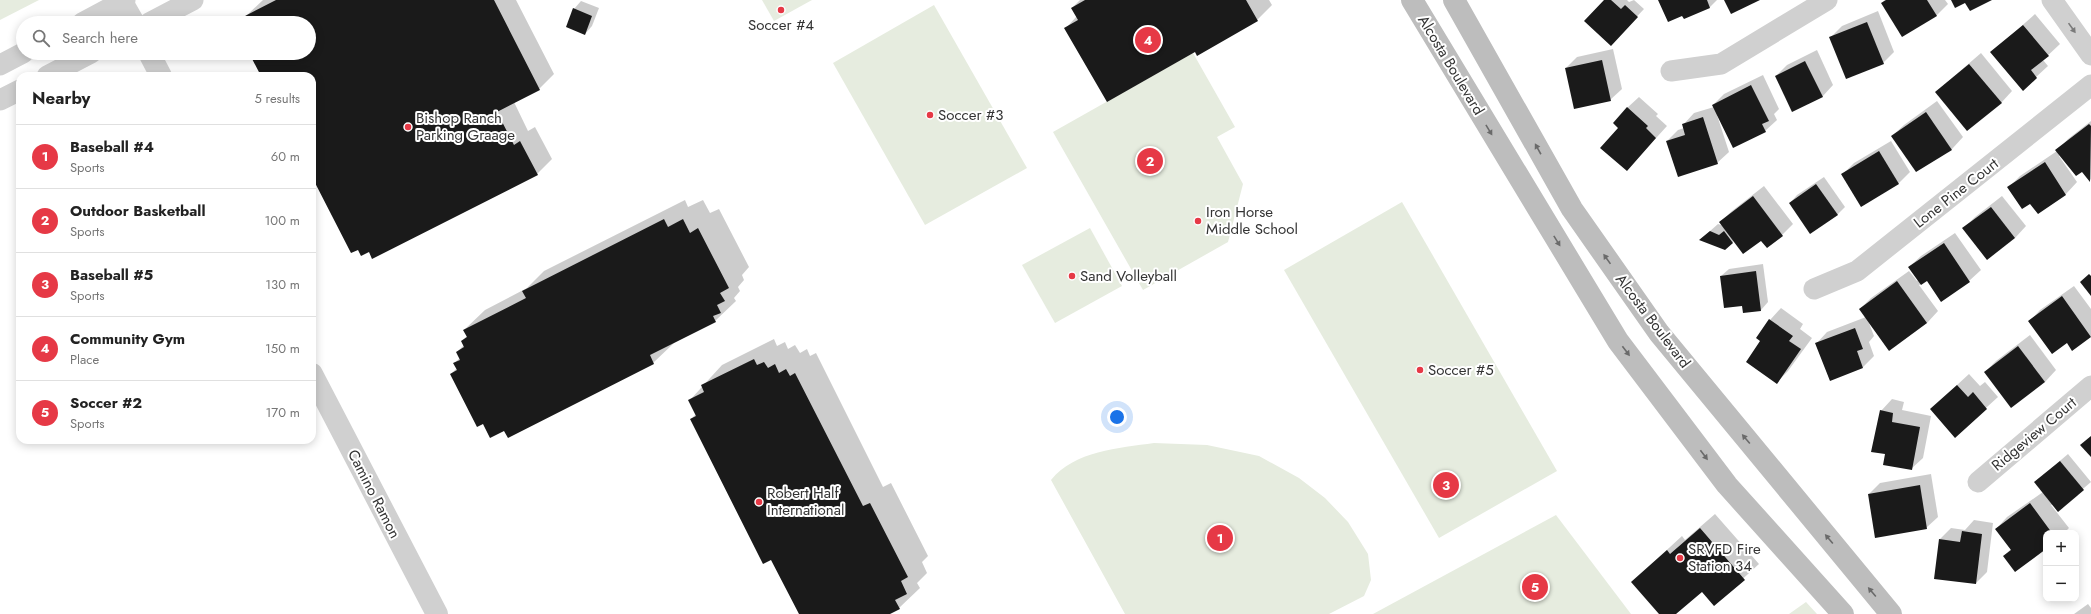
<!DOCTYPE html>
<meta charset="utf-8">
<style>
body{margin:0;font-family:Jost,sans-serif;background:#f2f2f2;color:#222}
.controls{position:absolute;right:12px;bottom:12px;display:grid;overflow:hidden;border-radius:8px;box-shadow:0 2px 10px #0003}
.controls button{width:36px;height:36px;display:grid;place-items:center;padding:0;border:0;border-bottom:1px solid #e0e0e0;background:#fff;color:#222;font:20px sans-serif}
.you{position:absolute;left:1117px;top:417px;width:14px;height:14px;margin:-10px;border:3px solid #fff;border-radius:50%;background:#1a73e8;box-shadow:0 0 0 6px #1a73e833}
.badge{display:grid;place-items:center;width:26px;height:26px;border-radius:50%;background:#e63946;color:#fff;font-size:13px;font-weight:700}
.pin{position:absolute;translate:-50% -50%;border:2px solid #fff;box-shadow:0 1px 4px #0006}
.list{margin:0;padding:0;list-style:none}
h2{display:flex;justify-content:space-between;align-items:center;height:52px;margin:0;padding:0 16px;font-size:17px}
h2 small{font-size:13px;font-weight:400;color:#767676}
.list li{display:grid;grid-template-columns:26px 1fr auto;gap:12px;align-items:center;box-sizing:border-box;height:64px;padding:0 16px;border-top:1px solid #e0e0e0}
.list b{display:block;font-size:15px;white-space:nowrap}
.list p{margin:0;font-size:13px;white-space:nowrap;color:#767676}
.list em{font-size:13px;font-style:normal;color:#767676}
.icon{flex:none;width:22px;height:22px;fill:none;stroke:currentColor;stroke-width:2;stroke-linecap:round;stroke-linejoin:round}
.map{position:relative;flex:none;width:2091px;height:614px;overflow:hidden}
.search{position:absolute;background:#fff;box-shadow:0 2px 10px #0003;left:16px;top:16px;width:300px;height:44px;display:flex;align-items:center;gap:10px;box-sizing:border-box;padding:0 14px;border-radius:22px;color:#767676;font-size:15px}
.panel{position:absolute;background:#fff;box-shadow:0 2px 10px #0003;left:16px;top:72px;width:300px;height:372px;border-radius:12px}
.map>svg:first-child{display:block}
.green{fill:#e6ecdf}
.shadow{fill:#0003}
.building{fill:#1a1a1a}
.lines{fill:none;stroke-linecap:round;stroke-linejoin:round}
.minor{stroke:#d0d0d0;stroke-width:21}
.tertiary{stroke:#d0d0d0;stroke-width:22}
.secondary{stroke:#bdbdbd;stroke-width:22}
.oneway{fill:#7a7a7a}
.oneway2{fill:#6a6a6a}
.poi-dot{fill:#e63946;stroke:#fff;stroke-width:1.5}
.labels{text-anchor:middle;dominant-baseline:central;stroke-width:4;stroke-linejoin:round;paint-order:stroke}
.poi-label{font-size:15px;fill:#333;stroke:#fff;text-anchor:start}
.street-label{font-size:15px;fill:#333;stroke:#fff}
</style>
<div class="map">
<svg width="2091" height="614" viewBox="0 0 2091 614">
<rect width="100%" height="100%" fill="#fff"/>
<g class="green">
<path d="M0,0h39l-39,20z"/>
<path d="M762,0h50l-38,21z"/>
<path d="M934,5l93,163 -102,57 -92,-162z"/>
<path d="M1193,53l42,74 -18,10 26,47 -15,58 -85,48 -90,-158z"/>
<path d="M1402,202l155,269 -118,67 -155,-268z"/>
<path d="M1090,228l32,58 -67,37 -33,-58z"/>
<path d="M1154,443l53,2 52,11 40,22 26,20 23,24 20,32 3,26 -7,16 -35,18h-204l-74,-134c23,-29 68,-32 103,-37z"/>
<path d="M1556,515l75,99h-258z"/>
<path d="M1806,602l11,12h-28z"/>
</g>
<g class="shadow">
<path d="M263,0h253l38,74 -15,15 -25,13 14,29 7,-4 17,32 -15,15 -168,77 -57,-76v-99h-50l-12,-23h59v-30h-62l1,-2 -2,-5z"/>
<path d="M1080,0h189l3,5 -15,15 -62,30 -129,-22 11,-12 -5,-8z"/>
<path d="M1605,0h22l2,2 5,-2 10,9 -33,35z"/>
<path d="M1660,0h57l-7,7 -27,8z"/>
<path d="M1885,0h60l3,4 -12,12 -54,-13z"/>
<path d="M581,1l18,7 -7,18 -7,8 -11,-25z"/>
<path d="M1878,11l16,41 -11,11 -52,-26 11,-11z"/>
<path d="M2035,14l25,30 -17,16 5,6 -25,23 -31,-37z"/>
<path d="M1613,49l9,40 -12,11 -44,-32 11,-11z"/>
<path d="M1817,50l16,35 -11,12 -46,-21 11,-11z"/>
<path d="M1981,53l31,38 -11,12 -65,-11z"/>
<path d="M1763,75l16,34 -5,5 3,6 -12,11 -48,-16 12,37 -12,11 -50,-22 11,-11 6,-2 -1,-3 11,-12 20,-6 -1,-2 11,-11z"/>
<path d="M1639,97l19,17 -2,2 11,10 -40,44v-62z"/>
<path d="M1937,101l26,36 -11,12 -35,22 -25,-35 12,-11z"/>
<path d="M2091,121v59l-9,-10 -22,-15 -1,1 18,26 -11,12 -28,19 -7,-11 -22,-15 11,-11 37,-25 11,-12z"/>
<path d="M1891,141l19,31 -11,11 -37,23 -20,-31 12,-12z"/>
<path d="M1824,177l21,30 -8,8 -47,-12 7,-8z"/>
<path d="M1764,186l29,38 -11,11 -21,4 -26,1 -10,9 -24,-10 17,-15 6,2 -4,-4 12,-11z"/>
<path d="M2002,196l24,30 -11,12 -51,-10 11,-11z"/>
<path d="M685,200l3,7 15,-7 7,13 9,-4 30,58 -7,8 2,5 -6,7 2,4 -6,7 2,3 -21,20 -41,22 -21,20 -149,67 -21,-7 -32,-49 6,-6 -3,-5 6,-5 -3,-6 7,-7 -2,-4 5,-5 -3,-6 21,-20 42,-22 17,-17z"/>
<path d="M1955,233l26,37 -12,11 -42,-1 -8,5 19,26 -11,12 -38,27 -20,-27 5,13 -5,6 5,14 -11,11 -33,13 -14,-36 11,-12 39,-15 -6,-8 11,-11 38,-27 8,10 1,-1 -9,-13 12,-11z"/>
<path d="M1763,264l5,38 -7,8 -18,-5 -22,-29 8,-7z"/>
<path d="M2074,286l17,23v27l-18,13 -6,-8 -38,-19 11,-12z"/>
<path d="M1781,308l22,16 -3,5 12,9 -24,33 -11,11 -15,-41 8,-21z"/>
<path d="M2030,335l26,35 -11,12 -60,-10 11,-11z"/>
<path d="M774,339l3,7 8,-4 3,7 7,-4 5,8 7,-4 3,7 6,-3 67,134 8,-4 37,73 -6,6 5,11 -10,10 3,5 -21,20 -11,6h-88l-29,-56 -80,-139 5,-5 -6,-14 32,-35z"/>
<path d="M1969,374l11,12 5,-4 13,15 -43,39 -24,-27z"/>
<path d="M1892,399l12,3 -2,8 29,6 -8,42 -12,11 -25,-15 -5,-43z"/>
<path d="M2068,454l23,28 -33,28 -5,-6 -2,1 18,23 -5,5h-18v15l-42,8 7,-7 -15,-20 11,-12 36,-25 -8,-10z"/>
<path d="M1931,474l7,43 -12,11 -57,-34 11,-11z"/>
<path d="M1715,514l44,50 -45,41 -12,-15 -27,24h-15l-28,-32 50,-46 3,4z"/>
<path d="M1974,520l19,3 -6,49 -11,11 -36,-44 11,-11 14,2z"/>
<path d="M2088,604l3,4v6h-17z"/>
</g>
<g class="building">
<path d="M276,0h218l46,90 -43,22 17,33 6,-4 18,34 -166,84 -3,-7 -8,4 -3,-6 -7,3 -39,-76v-101h-51l-12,-23h60v-30h-61l-3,-7z"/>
<path d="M1085,0h161l12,21 -61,35 -2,-4 -88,50 -43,-74 14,-8 -7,-12z"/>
<path d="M1604,0h7l10,9 4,-4 13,12 -27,29 -27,-25z"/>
<path d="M1658,0h49l3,8 -26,11 -2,-3 -14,6z"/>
<path d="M1724,0h36l-29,14z"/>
<path d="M1886,0h41l10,16 -35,21 -21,-34z"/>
<path d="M1951,0h41l-22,11 -5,-8 -10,5z"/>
<path d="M573,8l19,8 -7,19 -19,-8z"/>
<path d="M1867,22l17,42 -38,15 -17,-42z"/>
<path d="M2023,25l26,31 -18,14 6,8 -14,13 -33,-39z"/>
<path d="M1602,60l9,41 -37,8 -9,-41z"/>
<path d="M1805,61l18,36 -31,15 -17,-36z"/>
<path d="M1969,64l33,39 -35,28 -32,-39z"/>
<path d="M1751,85l18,36 -7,3 4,8 -33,16 -21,-43z"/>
<path d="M1627,107l21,19 -2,2 10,10 -29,33 -27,-23 18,-20 -5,-5z"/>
<path d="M1926,112l26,38 -36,22 -25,-36z"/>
<path d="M1703,117l15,47 -40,13 -12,-36 19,-6 -3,-11z"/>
<path d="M2089,124l2,2 -1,56 -8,-10 -6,4 -21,-26z"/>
<path d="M1879,151l20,33 -38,23 -20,-33z"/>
<path d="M2045,162l21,33 -28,19 -8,-10 -8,5 -15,-22z"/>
<path d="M1816,184l22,31 -28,19 -21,-31z"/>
<path d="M1753,196l30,40 -16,12 -6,-7 -18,13 -24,-32z"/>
<path d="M1991,207l24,31 -28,22 -25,-32z"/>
<path d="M664,219l4,8 15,-8 7,14 8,-5 31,60 -9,5 5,8 -8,4 4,8 -8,3 3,6 -66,33 4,9 -146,74 -4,-7 -14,7 -7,-14 -6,3 -27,-53 7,-4 -4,-7 7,-3 -4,-8 8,-5 -3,-6 6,-4 -4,-7 63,-32 -4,-7z"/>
<path d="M1710,231l9,4 5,-4 9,12 -8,7 -26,-10z"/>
<path d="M1944,243l26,39 -29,20 -14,-21 -6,4 -13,-18z"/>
<path d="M1756,271l5,40 -18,2 -1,-7 -18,2 -4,-32z"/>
<path d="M2089,274l2,2v20l-11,-14z"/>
<path d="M1897,281l30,42 -38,28 -30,-42z"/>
<path d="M2062,296l29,41 -19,14 -5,-8 -15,11 -24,-33z"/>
<path d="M1769,319l24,17 -4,5 12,8 -24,35 -31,-22 14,-21 -4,-3z"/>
<path d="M1855,328l8,21 -6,2 6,17 -33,13 -15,-38z"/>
<path d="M2018,346l27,36 -34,26 -27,-36z"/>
<path d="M754,359l3,6 7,-3 4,6 7,-4 4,9 7,-4 4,7 5,-3 68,133 7,-3 38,74 -7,4 6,13 -12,6 5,9 -10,5h-91l-28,-54 -8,4 -73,-145 6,-3 -8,-16 16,-8 -3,-7z"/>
<path d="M1957,385l11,12 5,-5 14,17 -32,29 -25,-29z"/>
<path d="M1880,410l13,3 -1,9 28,5 -8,43 -29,-5 2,-11 -14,-2z"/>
<path d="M2091,436v21l-11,-12z"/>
<path d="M2060,461l24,29 -26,22 -24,-30z"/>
<path d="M1920,485l7,44 -52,9 -7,-44z"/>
<path d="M2030,503l22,30h-6v16l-31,23 -12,-16 8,-6 -16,-21z"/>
<path d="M1700,528l45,52 -31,26 -12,-14 -26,22h-17l-28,-32 36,-32 3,4z"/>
<path d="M1962,531l20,3 -6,50 -42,-5 5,-40 21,3z"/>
</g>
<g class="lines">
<g class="minor">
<path d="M2052,0l39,55"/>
<path d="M82,23l43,-23"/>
<path d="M149,23l44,-23"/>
<path d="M0,65l23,-12"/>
<path d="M1671,71l50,-7 106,-64"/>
<path d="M47,76l44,-23"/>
<path d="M0,100l20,-10"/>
<path d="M1814,289l43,-18 234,-186"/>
<path d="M1978,482l113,-96"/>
</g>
<g class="tertiary">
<path d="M121,0l13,23"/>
<path d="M149,53l12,23"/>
<path d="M312,374l125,240"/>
</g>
<g class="secondary">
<path d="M1412,0l206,341 109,144 116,129"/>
<path d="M1454,0l118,209 87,124 232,281"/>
</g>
</g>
<defs><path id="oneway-solid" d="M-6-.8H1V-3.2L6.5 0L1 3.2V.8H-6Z"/></defs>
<use class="oneway" href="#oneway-solid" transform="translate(2072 28) rotate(55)"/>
<g class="oneway2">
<use href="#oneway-solid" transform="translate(1489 130) rotate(59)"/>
<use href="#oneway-solid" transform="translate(1538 149) rotate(-119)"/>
<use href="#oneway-solid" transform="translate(1557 241) rotate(58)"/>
<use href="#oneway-solid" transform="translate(1607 259) rotate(-125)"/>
<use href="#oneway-solid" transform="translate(1626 351) rotate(53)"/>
<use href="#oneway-solid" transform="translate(1746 439) rotate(-130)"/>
<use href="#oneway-solid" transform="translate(1704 455) rotate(53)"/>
<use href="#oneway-solid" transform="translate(1829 539) rotate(-130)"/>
<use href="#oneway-solid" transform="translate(1872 592) rotate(-130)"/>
</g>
<g class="poi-dot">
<circle cx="781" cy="10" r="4"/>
<circle cx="930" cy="115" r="4"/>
<circle cx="408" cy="127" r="4"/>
<circle cx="1198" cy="221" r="4"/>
<circle cx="1072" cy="276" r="4"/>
<circle cx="1420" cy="370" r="4"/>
<circle cx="759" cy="502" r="4"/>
<circle cx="1680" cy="558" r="4"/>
</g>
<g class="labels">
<g class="poi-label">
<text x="781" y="25" text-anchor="middle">Soccer #4</text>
<text x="938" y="115">Soccer #3</text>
<text x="416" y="118">Bishop Ranch<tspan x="416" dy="17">Parking Graage</tspan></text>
<text x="1206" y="212">Iron Horse<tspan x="1206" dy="17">Middle School</tspan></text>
<text x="1080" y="276">Sand Volleyball</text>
<text x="1428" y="370">Soccer #5</text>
<text x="767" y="493">Robert Half<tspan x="767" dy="17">International</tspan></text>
<text x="1688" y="549">SRVFD Fire<tspan x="1688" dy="17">Station 34</tspan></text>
</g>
<g class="street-label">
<text transform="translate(1451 65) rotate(59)">Alcosta Boulevard</text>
<text transform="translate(1956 193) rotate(-38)">Lone Pine Court</text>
<text transform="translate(1653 321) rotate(53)">Alcosta Boulevard</text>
<text transform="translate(2034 434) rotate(-40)">Ridgeview Court</text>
<text transform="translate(374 494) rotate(63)">Camino Ramon</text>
</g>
</g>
</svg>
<div class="controls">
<button>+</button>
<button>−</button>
</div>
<div class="you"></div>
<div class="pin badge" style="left:1220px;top:538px">1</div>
<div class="pin badge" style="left:1150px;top:161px">2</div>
<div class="pin badge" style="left:1446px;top:485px">3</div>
<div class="pin badge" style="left:1148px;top:40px">4</div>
<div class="pin badge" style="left:1535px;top:587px">5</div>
<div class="search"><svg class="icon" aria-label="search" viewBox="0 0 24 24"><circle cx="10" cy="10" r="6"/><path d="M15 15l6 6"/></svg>Search here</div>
<section class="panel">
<h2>Nearby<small>5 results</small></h2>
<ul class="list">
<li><span class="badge">1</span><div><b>Baseball #4</b><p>Sports</p></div><em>60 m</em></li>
<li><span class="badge">2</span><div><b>Outdoor Basketball</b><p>Sports</p></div><em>100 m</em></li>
<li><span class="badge">3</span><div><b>Baseball #5</b><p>Sports</p></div><em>130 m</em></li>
<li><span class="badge">4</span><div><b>Community Gym</b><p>Place</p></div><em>150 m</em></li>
<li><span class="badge">5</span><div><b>Soccer #2</b><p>Sports</p></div><em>170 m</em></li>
</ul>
</section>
</div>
